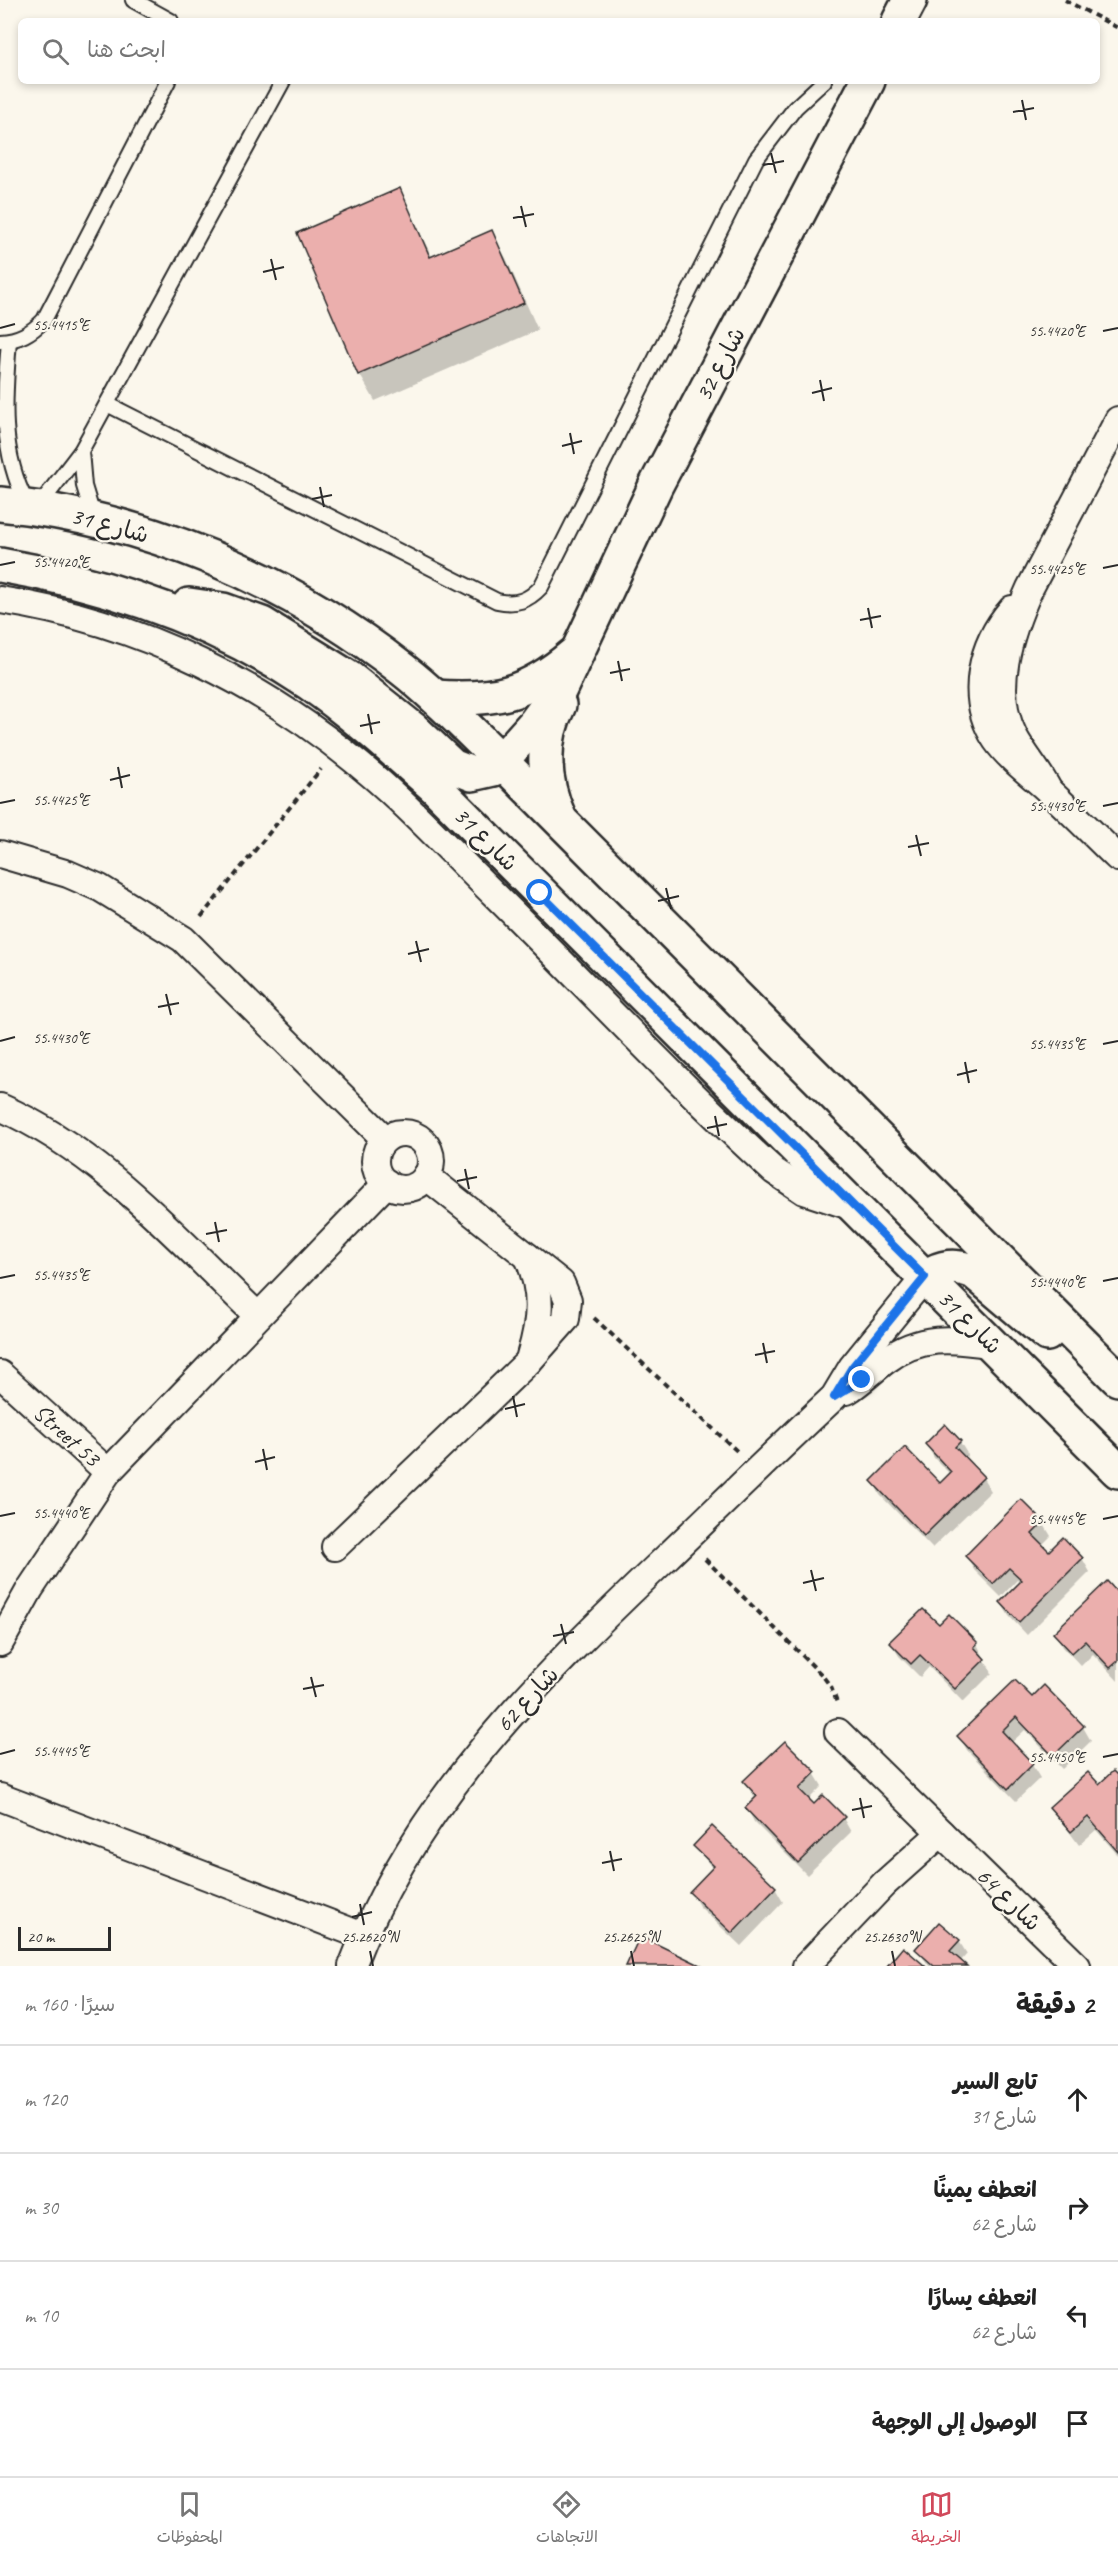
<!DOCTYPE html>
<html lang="ar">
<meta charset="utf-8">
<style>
body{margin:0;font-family:Caveat,"Playpen Sans Arabic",sans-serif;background:#f2f2f2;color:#222;direction:rtl}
.scale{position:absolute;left:18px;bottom:15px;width:93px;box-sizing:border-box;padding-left:6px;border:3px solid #2b2b2b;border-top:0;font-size:16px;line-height:21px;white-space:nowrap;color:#2b2b2b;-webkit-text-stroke:4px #fbf7ec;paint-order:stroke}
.stop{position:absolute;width:18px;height:18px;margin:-14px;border:4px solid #1a73e8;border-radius:50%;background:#fff}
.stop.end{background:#1a73e8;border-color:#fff;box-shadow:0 2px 6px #0008}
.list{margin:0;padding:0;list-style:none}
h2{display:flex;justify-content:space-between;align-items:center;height:78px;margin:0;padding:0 24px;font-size:26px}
h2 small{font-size:20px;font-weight:400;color:#767676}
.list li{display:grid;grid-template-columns:39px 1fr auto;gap:18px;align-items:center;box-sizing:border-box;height:108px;padding:0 24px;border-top:2px solid #e0e0e0}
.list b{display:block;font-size:22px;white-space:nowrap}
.list p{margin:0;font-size:20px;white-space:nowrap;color:#767676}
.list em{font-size:20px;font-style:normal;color:#767676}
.icon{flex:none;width:33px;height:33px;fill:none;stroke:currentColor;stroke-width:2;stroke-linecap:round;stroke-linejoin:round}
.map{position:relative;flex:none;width:1118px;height:1966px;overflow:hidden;direction:ltr}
.search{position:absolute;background:#fff;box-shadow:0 3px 9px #0003;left:18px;right:18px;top:18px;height:66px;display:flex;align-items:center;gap:15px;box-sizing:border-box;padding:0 21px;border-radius:9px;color:#767676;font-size:22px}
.sheet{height:510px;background:#fff}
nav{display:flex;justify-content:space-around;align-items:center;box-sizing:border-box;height:84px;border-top:2px solid #e0e0e0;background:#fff;font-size:16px;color:#767676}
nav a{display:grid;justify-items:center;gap:3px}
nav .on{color:#d1495b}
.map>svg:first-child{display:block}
.shadow{fill:#0003}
.building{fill:#ebafad;stroke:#2b2b2b;stroke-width:1.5}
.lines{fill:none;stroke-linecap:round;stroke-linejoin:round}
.lane-casing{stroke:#2b2b2b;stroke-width:18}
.street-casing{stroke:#2b2b2b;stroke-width:30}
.secondary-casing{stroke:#2b2b2b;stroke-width:38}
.path{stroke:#2b2b2b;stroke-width:4;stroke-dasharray:6 4.5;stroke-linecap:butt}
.lane{stroke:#fbf7ec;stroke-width:14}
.street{stroke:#fbf7ec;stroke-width:26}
.secondary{stroke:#fbf7ec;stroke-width:33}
.route{stroke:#1a73e8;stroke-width:8}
.ticks{fill:none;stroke:#2b2b2b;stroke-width:2}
.labels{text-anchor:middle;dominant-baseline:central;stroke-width:4.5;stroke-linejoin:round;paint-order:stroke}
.street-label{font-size:24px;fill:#2b2b2b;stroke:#fbf7ec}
.ticks-label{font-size:15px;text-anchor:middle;fill:#2b2b2b;stroke:#fbf7ec;stroke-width:4.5;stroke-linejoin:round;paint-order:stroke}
</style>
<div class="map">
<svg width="1118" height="1966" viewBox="0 0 1118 1966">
<rect width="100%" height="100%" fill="#fbf7ec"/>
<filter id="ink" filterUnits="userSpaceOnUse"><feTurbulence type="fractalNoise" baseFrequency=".0167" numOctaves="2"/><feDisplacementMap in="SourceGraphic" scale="12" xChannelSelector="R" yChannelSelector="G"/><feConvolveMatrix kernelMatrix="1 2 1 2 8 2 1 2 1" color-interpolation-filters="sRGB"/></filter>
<g filter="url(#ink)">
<g class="shadow">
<path d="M399,190l33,67 59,-25 15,26 32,72 -163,71 -15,-26 -61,-141z"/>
<path d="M960,1442l8,13 -4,4 19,19 8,13 -59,57 -52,-53 -7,-14 67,4 11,-10 -17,-17 -7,-13z"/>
<path d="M1043,1523l8,13 -10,10 8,7 33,5 8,14 -63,63 -18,-19 -8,-13 20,-20 -4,-3 -16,17 -27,-27 -7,-14z"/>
<path d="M1118,1595v86l-25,-27 -12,12 -18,-19 -8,-14z"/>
<path d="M949,1616l28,28 15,29 -29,29 -34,-35 -9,10 -21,-21 -8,-13 48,-17z"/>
<path d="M1032,1699l51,28 8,14 -29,28 -37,-39 -14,13 21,22 8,13 -24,23 -49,-51 -8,-14z"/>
<path d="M814,1773l8,13 -14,14 6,6 29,12 8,14 -44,43 -53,-53 -7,-14 9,-9 -11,-17z"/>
<path d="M1118,1778v77l-22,-25 -17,15 -28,-38z"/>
<path d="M695,1846l80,42 8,14 -42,44 -42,-40 -8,-14 22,-23z"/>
<path d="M959,1941l8,13 -7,8 5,4h-36l-12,-17z"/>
</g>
<g class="building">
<path d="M400,188l30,69 62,-27 32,73 -166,72 -61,-142z"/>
<path d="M945,1424l16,17 -6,6 29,30 -60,59 -53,-55 34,-34 35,36 11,-11 -26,-28z"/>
<path d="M1021,1499l23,23 -12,12 17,17 14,-14 20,21 -64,64 -19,-20 22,-22 -13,-12 -16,16 -28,-28z"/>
<path d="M1107,1581l11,12v68l-8,7 -25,-27 -13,12 -19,-20z"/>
<path d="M923,1609l16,15 10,-10 29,29 -4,4 11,12 -30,30 -35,-34 -9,9 -22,-22z"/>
<path d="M1015,1680l17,17 12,-12 40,41 -31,30 -37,-39 -14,14 31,33 -25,25 -51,-53z"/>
<path d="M785,1741l31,31 -17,17 15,15 9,-9 22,22 -47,46 -53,-55 12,-12 -14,-15z"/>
<path d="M1113,1771l5,5v76l-30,-35 -17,15 -22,-25 39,-35 11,12z"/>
<path d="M712,1826l64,61 -44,46 -43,-41 25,-26 -21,-20z"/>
<path d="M939,1922l21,18 -10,11 17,15h-33l-19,-17z"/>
<path d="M640,1936l62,30h-76z"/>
<path d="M903,1947l22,19h-38z"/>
</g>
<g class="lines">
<g class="lane-casing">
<g id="lane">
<path d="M133,0l38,21"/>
<path d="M0,341c19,-1 31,-8 44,-21l124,-239"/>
<path d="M9,341c-5,60 -9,110 18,163"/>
<path d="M107,404l390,197c19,4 31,0 44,-14l215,-428 39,-51 29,-27"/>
<path d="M81,451l3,35 10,33"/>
<path d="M38,507l43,-56 202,-370"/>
</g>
</g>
<g class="street-casing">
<g id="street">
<path d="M0,600c139,21 268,85 374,177 42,36 80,78 120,117 93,92 183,189 280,277l30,20 52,17"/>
<path d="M1012,609c-31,35 -44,89 -16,131 14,20 36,35 53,51 24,22 46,45 69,67"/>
<path d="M1049,791c-10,-20 -25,-36 -35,-55 -24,-46 -4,-104 16,-148l88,-168"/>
<path d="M0,854l68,20 32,14 83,51 202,200"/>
<path d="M0,1107c103,45 178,133 258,209"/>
<circle cx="403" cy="1161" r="28"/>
<path d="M528,1257c15,35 13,63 2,99"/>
<path d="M0,1374l108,98"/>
<path d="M847,1391c14,-9 25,-20 38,-30 34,-26 67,-23 108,-16"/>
<path d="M335,1547l194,-186 37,-42 2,-19 -7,-17 -135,-107"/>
<path d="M0,1643l30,-54 78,-117 279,-289"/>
<path d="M838,1732l239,234"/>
<path d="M0,1797l363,139"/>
<path d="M352,1966c62,-165 190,-290 315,-409 55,-53 110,-107 167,-160l18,-30 73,-90"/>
<path d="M806,1966l78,-82 57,-51"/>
</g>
</g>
<g class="secondary-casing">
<g id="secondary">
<path d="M899,21l11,-21"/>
<path d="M0,504c146,14 287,75 402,165 36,28 67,61 100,93l616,617"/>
<path d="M0,565c111,19 215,55 309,118 45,31 86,69 127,105l682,683"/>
<path d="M189,605l34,5 39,14 87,54 65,52 38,36 20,8 22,-5 40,-45 26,-35 96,-204 212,-404"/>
<path d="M435,697c60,4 91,-2 138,-42"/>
<path d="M559,705c-19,36 -16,76 0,112"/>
<path d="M925,1277c17,-11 30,-13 49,-5l73,62"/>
</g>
</g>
<g class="path">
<path d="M1065,0l53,28"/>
<path d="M201,917l120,-148"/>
<path d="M594,1318l144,134"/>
<path d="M705,1559l117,116 9,12 7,18"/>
</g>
<use href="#lane" class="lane"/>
<use href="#street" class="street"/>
<use href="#secondary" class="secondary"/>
</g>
</g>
<g class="lines" filter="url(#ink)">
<path class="route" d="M540,893l385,384 -73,90 -18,30 28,-17"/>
</g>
<path class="ticks" d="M1022,100l4,20M1013,112l21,-4M771,153l5,20M763,165l21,-4M521,206l5,21M513,218l21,-4M271,259l5,21M263,272l21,-5M0,328l15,-4M1103,331l15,-3M820,380l4,21M812,393l20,-5M570,433l4,21M562,446l20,-5M320,487l4,20M312,499l20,-4M0,565l15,-3M1103,568l15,-3M868,608l4,20M860,620l21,-4M618,661l4,20M610,673l20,-4M368,714l4,20M360,726l20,-4M118,767l4,21M110,780l20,-5M0,803l15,-3M1103,806l15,-3M916,835l5,21M908,847l21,-4M666,888l5,21M658,901l21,-5M416,941l5,21M408,954l21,-5M166,994l5,21M158,1007l21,-4M0,1041l15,-4M1103,1044l15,-3M965,1062l4,21M957,1075l20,-5M715,1116l4,20M707,1128l20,-4M465,1169l4,20M457,1181l20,-4M215,1222l4,20M206,1234l21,-4M0,1278l15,-3M1103,1281l15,-3M763,1343l4,20M755,1355l20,-4M513,1396l4,21M505,1409l20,-5M263,1449l4,21M255,1462l20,-5M0,1516l15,-3M1103,1519l15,-3M811,1570l5,21M803,1583l21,-5M561,1624l5,20M553,1636l21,-4M311,1677l5,20M303,1689l21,-4M0,1754l15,-4M1103,1757l15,-3M860,1798l4,20M852,1810l20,-4M610,1851l4,20M602,1863l20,-4M360,1904l4,21M352,1917l20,-5M370,1951l3,15M631,1951l3,15M892,1951l3,15"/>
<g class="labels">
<g class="street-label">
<text transform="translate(720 364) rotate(-62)">شارع 32</text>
<text transform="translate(110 525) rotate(15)">شارع 31</text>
<text transform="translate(486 839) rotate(45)">شارع 31</text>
<text transform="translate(970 1322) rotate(45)">شارع 31</text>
<text transform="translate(67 1435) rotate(42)">Street 53</text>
<text transform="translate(527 1699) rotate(-47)">شارع 62</text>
<text transform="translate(1009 1899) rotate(44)">شارع 64</text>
</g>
</g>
<g class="ticks-label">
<text x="61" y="330">55.4415°E</text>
<text x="1057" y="336">55.4420°E</text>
<text x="61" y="567">55.4420°E</text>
<text x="1057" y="574">55.4425°E</text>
<text x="61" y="805">55.4425°E</text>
<text x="1057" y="811">55.4430°E</text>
<text x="61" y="1043">55.4430°E</text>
<text x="1057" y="1049">55.4435°E</text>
<text x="61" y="1280">55.4435°E</text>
<text x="1057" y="1287">55.4440°E</text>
<text x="61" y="1518">55.4440°E</text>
<text x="1057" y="1524">55.4445°E</text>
<text x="61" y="1756">55.4445°E</text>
<text x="1057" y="1762">55.4450°E</text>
<text x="370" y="1942">25.2620°N</text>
<text x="631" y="1942">25.2625°N</text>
<text x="892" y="1942">25.2630°N</text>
</g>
</svg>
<div class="scale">20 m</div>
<div class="stop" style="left:540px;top:893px"></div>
<div class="stop end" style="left:862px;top:1380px"></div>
<div class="search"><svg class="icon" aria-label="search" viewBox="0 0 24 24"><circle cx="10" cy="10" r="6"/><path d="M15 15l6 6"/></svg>ابحث هنا</div>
</div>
<section class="sheet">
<h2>2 دقيقة<small>سيرًا · 160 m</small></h2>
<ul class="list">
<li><svg class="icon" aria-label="ahead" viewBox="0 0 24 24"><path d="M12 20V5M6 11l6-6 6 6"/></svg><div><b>تابع السير</b><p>شارع 31</p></div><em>120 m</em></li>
<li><svg class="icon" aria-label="right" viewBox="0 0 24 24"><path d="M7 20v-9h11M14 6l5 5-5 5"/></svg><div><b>انعطف يمينًا</b><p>شارع 62</p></div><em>30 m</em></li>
<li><svg class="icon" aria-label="left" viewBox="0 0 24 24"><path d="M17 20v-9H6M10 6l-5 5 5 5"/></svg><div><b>انعطف يسارًا</b><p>شارع 62</p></div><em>10 m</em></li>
<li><svg class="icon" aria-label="arrive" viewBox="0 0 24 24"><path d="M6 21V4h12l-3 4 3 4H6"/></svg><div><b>الوصول إلى الوجهة</b></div></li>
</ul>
</section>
<nav>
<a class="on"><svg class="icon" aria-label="map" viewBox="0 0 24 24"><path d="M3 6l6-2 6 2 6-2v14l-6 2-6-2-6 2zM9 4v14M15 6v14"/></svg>الخريطة</a>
<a><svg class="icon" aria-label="directions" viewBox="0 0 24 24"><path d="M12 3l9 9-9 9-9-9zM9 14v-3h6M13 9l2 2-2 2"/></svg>الاتجاهات</a>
<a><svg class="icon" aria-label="saved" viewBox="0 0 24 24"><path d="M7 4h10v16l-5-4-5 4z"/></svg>المحفوظات</a>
</nav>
